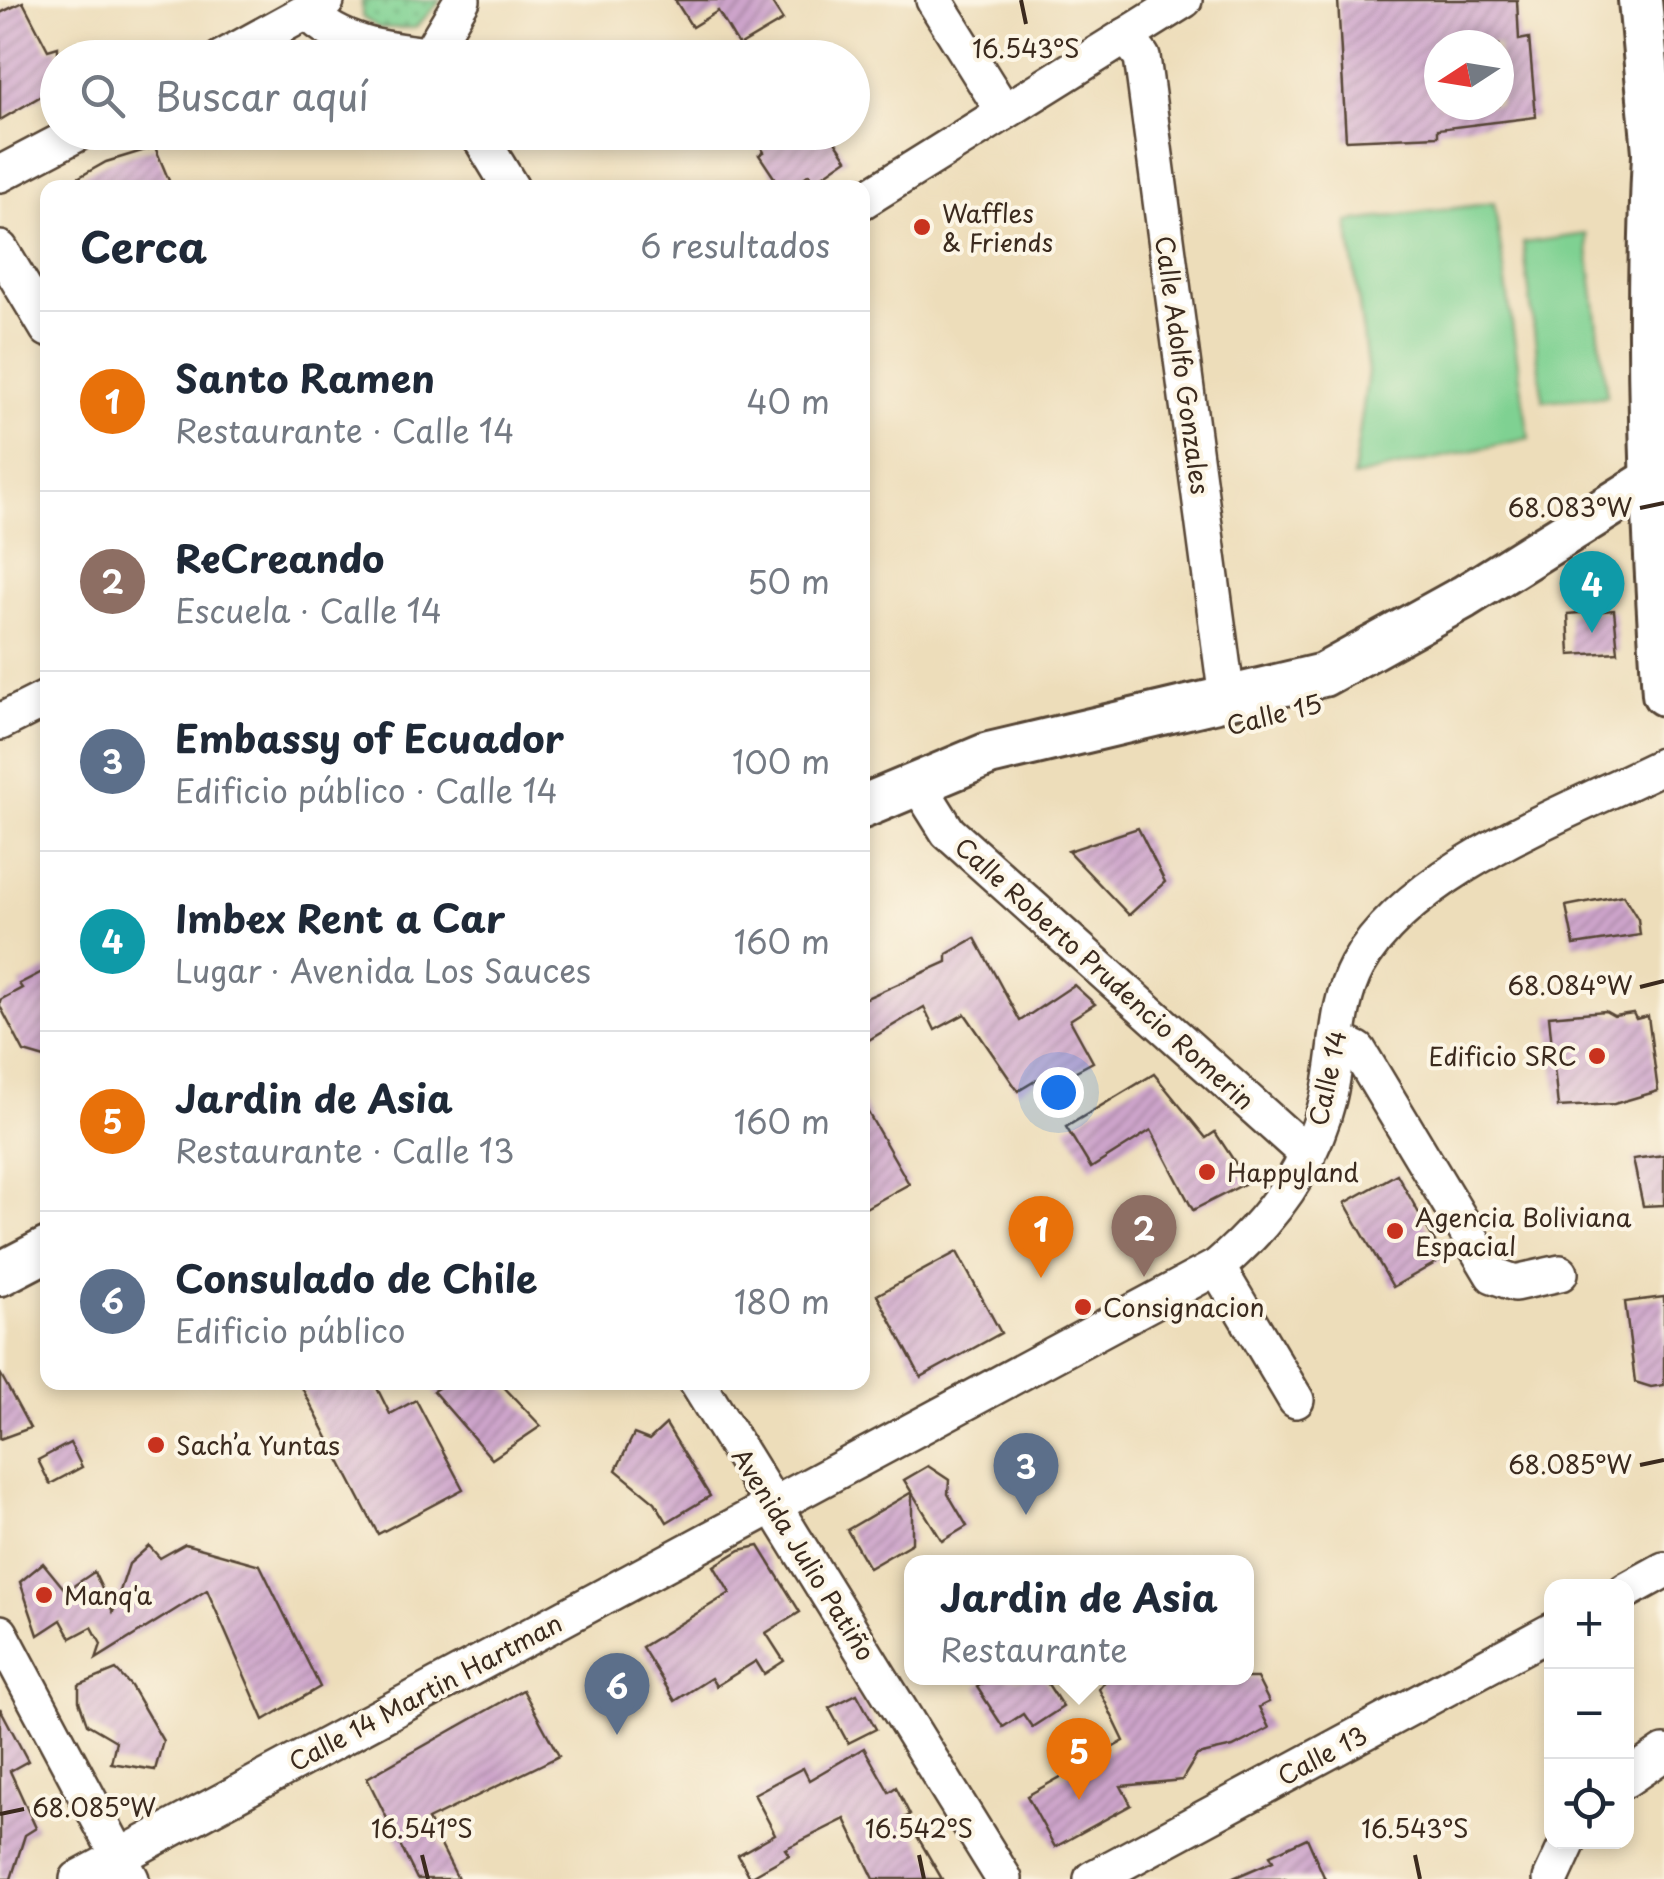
<!DOCTYPE html>
<html lang="es">
<meta charset="utf-8">
<style>
body{margin:0;font-family:"Playpen Sans",sans-serif;background:#f2f2f3;color:#1f2937}
.controls{position:absolute;right:30px;bottom:30px;display:grid;overflow:hidden;border-radius:20px;box-shadow:0 5px 15px #0003}
.controls button{width:90px;height:90px;display:grid;place-items:center;padding:0;border:0;border-bottom:2px solid #e0e1e3;background:#fff;color:#1f2937;font:50px sans-serif}
.compass{position:absolute;left:1424px;top:30px;width:90px;height:90px;border-radius:50%;background:#fff;box-shadow:0 5px 15px #0003;rotate:258deg}
.you{position:absolute;left:1058px;top:1092px;width:35px;height:35px;margin:-25px;border:8px solid #fff;border-radius:50%;background:#1a73e8;box-shadow:0 0 0 15px #1a73e833}
.badge{display:grid;place-items:center;width:65px;height:65px;border-radius:50%;background:#0f766e;color:#fff;font-size:32px;font-weight:700}
.pin{position:absolute;translate:-50% -82px;filter:drop-shadow(0 2px 5px #0008)}
.pin::after{content:'';position:absolute;top:52px;width:35px;height:30px;background:inherit;clip-path:polygon(0 0,100% 0,50% 100%)}
.popup{position:absolute;left:904px;top:1555px;width:350px;height:130px;box-sizing:border-box;display:grid;place-content:center;border-radius:20px;background:#fff;filter:drop-shadow(0 2px 8px #0005);font-size:32px;white-space:nowrap;color:#747a83}
.popup b{font-size:38px;color:#1f2937}
.popup::after{content:'';position:absolute;left:50%;top:100%;margin-left:-20px;border:20px solid transparent;border-top-color:#fff}
.list{margin:0;padding:0;list-style:none}
h2{display:flex;justify-content:space-between;align-items:center;height:130px;margin:0;padding:0 40px;font-size:42px}
h2 small{font-size:32px;font-weight:400;color:#747a83}
.list li{display:grid;grid-template-columns:65px 1fr auto;gap:30px;align-items:center;box-sizing:border-box;height:180px;padding:0 40px;border-top:2px solid #e0e1e3}
.list b{display:block;font-size:38px;white-space:nowrap}
.list p{margin:0;font-size:32px;white-space:nowrap;color:#747a83}
.list em{font-size:32px;font-style:normal;color:#747a83}
.icon{flex:none;width:55px;height:55px;fill:none;stroke:currentColor;stroke-width:2;stroke-linecap:round;stroke-linejoin:round}
.map{position:relative;flex:none;width:1664px;height:1879px;overflow:hidden}
.search{position:absolute;background:#fff;box-shadow:0 5px 15px #0003;left:40px;top:40px;width:830px;height:110px;display:flex;align-items:center;gap:25px;box-sizing:border-box;padding:0 35px;border-radius:55px;color:#747a83;font-size:38px}
.panel{position:absolute;background:#fff;box-shadow:0 5px 15px #0003;left:40px;top:180px;width:830px;height:1210px;border-radius:20px}
.map>svg:first-child{display:block}
.grass{fill:url(#grass-dots);stroke:#5d7e58;stroke-width:2.5}
.garden{fill:#7fd192;stroke:#5d7e58;stroke-width:2.5}
.building{fill:url(#building-hatch);fill-rule:evenodd}
.lines{fill:none;stroke-linecap:round;stroke-linejoin:round}
.minor-casing{stroke:#564535;stroke-width:40}
.tertiary-casing{stroke:#564535;stroke-width:48}
.minor{stroke:#fff;stroke-width:35}
.tertiary{stroke:#fff;stroke-width:42}
.ticks{fill:none;stroke:#3b2a1e;stroke-width:4}
.poi-dot{fill:#c8321e;stroke:#fcf5e5;stroke-width:4}
.labels{text-anchor:middle;dominant-baseline:central;stroke-width:8;stroke-linejoin:round;paint-order:stroke}
.poi-label{font-size:25px;fill:#3b2a1e;stroke:#fcf5e5;text-anchor:start}
.street-label{font-size:25px;fill:#3b2a1e;stroke:#fcf5e5}
.ticks-label{font-size:25px;text-anchor:middle;fill:#3b2a1e;stroke:#fcf5e5;stroke-width:8;stroke-linejoin:round;paint-order:stroke}
</style>
<div class="map">
<svg width="1664" height="1879" viewBox="0 0 1664 1879">
<defs>
<pattern id="grass-dots" width="8" height="8" patternUnits="userSpaceOnUse" patternTransform="scale(2.5)"><rect width="8" height="8" fill="#7fd192"/><path d="M2 2h.1M6 6h.1" fill="none" stroke="#69aa77" stroke-width="1.8" stroke-linecap="round"/></pattern>
<pattern id="building-hatch" width="6" height="6" patternUnits="userSpaceOnUse" patternTransform="scale(2.5)"><rect width="6" height="6" fill="#cda4cb"/><path d="M-1 1l2-2M0 6l6-6M5 7l2-2" fill="none" stroke="#a886a4"/></pattern>
</defs>
<rect width="100%" height="100%" fill="#fcf5e5"/>
<filter id="ink" filterUnits="userSpaceOnUse"><feTurbulence type="fractalNoise" baseFrequency=".01" numOctaves="2"/><feDisplacementMap in="SourceGraphic" scale="20" xChannelSelector="R" yChannelSelector="G"/><feConvolveMatrix kernelMatrix="1 2 1 2 8 2 1 2 1" color-interpolation-filters="sRGB"/></filter>
<filter id="wash" filterUnits="userSpaceOnUse"><feTurbulence type="fractalNoise" baseFrequency=".0048" numOctaves="4" result="noise"/><feDisplacementMap in="SourceGraphic" scale="40" xChannelSelector="R" yChannelSelector="G"/><feGaussianBlur stdDeviation="2.25" result="paint"/><feColorMatrix in="noise" values="0 0 0 0 0 0 0 0 0 0 0 0 0 0 0 0 0 1.4 0 .05"/><feComposite in="paint" operator="in"/></filter>
<g filter="url(#wash)">
<rect width="100%" height="100%" fill="#edddba"/>
<path class="grass" d="M362,0h79l-26,28h-36l-17,-11z"/>
<g class="garden">
<path d="M1494,203l35,235 -176,39 15,-105 -20,-150z"/>
<path d="M1586,234l21,162 -64,5 -20,-158z"/>
</g>
<g id="blocks">
<g class="building">
<path d="M675,0h95l13,20 -44,26 -21,-35 -26,16z"/>
<path d="M1338,0h179l2,40 10,-2 7,79 -98,12v7l-92,4zM1439,45h60v60h-60z"/>
<path d="M23,2l25,48 10,-3v39l-58,34v-107z"/>
<path d="M751,132h78l18,27 -33,23 -5,-8 -19,14h-9l-22,-33 5,-3z"/>
<path d="M155,147l17,41h-112l46,-26z"/>
<path d="M1614,610l4,42 -48,3 -2,-41z"/>
<path d="M1138,828l27,54 -36,33 -61,-64z"/>
<path d="M1623,895l15,24 2,16 -66,10 -8,-39z"/>
<path d="M975,938l45,83 54,-36 21,19 -25,16 23,42 -38,20 -10,-7 -27,16 -53,-77 -30,16 -11,-23 -62,37v-44l85,-38v-8z"/>
<path d="M48,969v90l-24,-7 -24,-46v-6l22,-12 -3,-4z"/>
<path d="M1605,1011l9,5 19,-3 3,6 12,-3 10,75 -44,13 -56,3 -9,-91z"/>
<path d="M1154,1074l52,64 9,-6 33,50 -55,28 -42,-80 -60,38 -25,-41z"/>
<path d="M862,1102l47,82 -47,26z"/>
<path d="M1664,1155v50l-21,1 -10,-47z"/>
<path d="M1397,1174l47,84 -51,29 -48,-84z"/>
<path d="M957,1252l44,81 -80,44 -44,-82z"/>
<path d="M1664,1297v88l-13,2 -16,-5 -10,-80z"/>
<path d="M0,1373l30,55 -30,11z"/>
<path d="M299,1382h75l16,32 26,-14 47,89 -85,45z"/>
<path d="M449,1382h50l42,44 -49,33 -59,-68z"/>
<path d="M666,1424l44,72 -43,26 -12,-20 -39,-32 18,-36 15,6z"/>
<path d="M70,1443l12,24 -32,17 -12,-24z"/>
<path d="M928,1466l21,14 -1,14 19,32 -25,15 -38,-61z"/>
<path d="M912,1492v51l-43,25 -22,-38z"/>
<path d="M185,1544l75,21 60,122 -56,33 -57,-130 -111,69 5,-15 -9,-17 -21,11 -10,-18 -23,15 -18,-53 23,-19 23,28 28,-19 19,40 16,-48 20,-18 11,12z"/>
<path d="M759,1546l41,66 -34,21 18,28 -20,13 -8,-13 -40,25 -5,-8 -36,23 -33,-54 88,-54 -16,-27 26,-16z"/>
<path d="M116,1670l15,16 32,55 -8,29 -44,-7 5,-22 -29,-17 -8,-23v-16z"/>
<path d="M991,1678h53l19,29 -31,20 -9,-13 -20,13 -26,-40z"/>
<path d="M1108,1678h149l12,24 -10,5 10,21 -36,19 -36,8 -15,25 -61,6 10,19 -76,42 -28,-51 97,-55 -25,-52z"/>
<path d="M523,1690l36,66 -131,64 30,59h-41l-50,-101z"/>
<path d="M857,1694l19,35 -28,14 -19,-35z"/>
<path d="M0,1708l28,53 -18,10 26,57 -11,7 -14,44h-11z"/>
<path d="M864,1748l25,44 7,-5 14,28 -4,2 36,62h-68l-29,-60 -60,30 4,6 -39,22 -12,-22 37,-21 -21,-40 49,-26 6,12z"/>
<path d="M1307,1838l18,41h-94l42,-18 -3,-6z"/>
</g>
</g>
</g>
<g filter="url(#ink)">
<use href="#blocks" fill-opacity="0" stroke="#564535" stroke-width="2.5"/>
<g class="lines">
<g class="minor-casing">
<g id="minor">
<path d="M934,0l70,112"/>
<path d="M308,12c32,33 77,38 121,43l33,-55"/>
<path d="M1126,36l16,21 85,642"/>
<path d="M222,58l104,-57"/>
<path d="M477,132l34,56"/>
<path d="M0,174l80,-42"/>
<path d="M862,201l322,-201"/>
<path d="M0,249l48,80"/>
<path d="M0,722l48,-24"/>
<path d="M916,781l32,51 360,323"/>
<path d="M1337,1040l21,10 135,225 22,8 45,-10"/>
<path d="M1217,1267l79,133"/>
<path d="M697,1382l307,497"/>
<path d="M1626,1591l38,-21"/>
<path d="M0,1633l131,246"/>
<path d="M1626,1779l38,-26"/>
<path d="M78,1879l1139,-612c52,-44 94,-100 111,-168 11,-44 7,-92 29,-133 54,-97 210,-153 307,-201"/>
<path d="M1092,1879l460,-248"/>
<path d="M1551,1879l17,-37"/>
</g>
</g>
<g class="tertiary-casing">
<g id="tertiary">
<path d="M1640,0l17,184"/>
<path d="M1654,155c-9,181 -2,359 10,539"/>
<path d="M862,807l127,-53 334,-79 141,-78 200,-125"/>
<path d="M0,1274l48,-25"/>
</g>
</g>
<use href="#minor" class="minor"/>
<use href="#tertiary" class="tertiary"/>
</g>
</g>
<path class="ticks" d="M1021,0l5,24M1640,508l24,-5M1640,987l24,-6M1640,1465l24,-5M0,1814l24,-5M422,1855l6,24M919,1855l5,24M1415,1855l5,24"/>
<g class="poi-dot">
<circle cx="922" cy="227" r="10"/>
<circle cx="1597" cy="1056" r="10"/>
<circle cx="1207" cy="1172" r="10"/>
<circle cx="1395" cy="1231" r="10"/>
<circle cx="1083" cy="1307" r="10"/>
<circle cx="156" cy="1445" r="10"/>
<circle cx="44" cy="1595" r="10"/>
</g>
<g class="labels">
<g class="poi-label">
<text x="942" y="213">Waffles<tspan x="942" dy="29">&amp; Friends</tspan></text>
<text x="1577" y="1056" text-anchor="end">Edificio SRC</text>
<text x="1227" y="1172">Happyland</text>
<text x="1415" y="1217">Agencia Boliviana<tspan x="1415" dy="29">Espacial</tspan></text>
<text x="1103" y="1307">Consignacion</text>
<text x="176" y="1445">Sach’a Yuntas</text>
<text x="64" y="1595">Manq'a</text>
</g>
<g class="street-label">
<text transform="translate(1183 365) rotate(82)">Calle Adolfo Gonzales</text>
<text transform="translate(1274 714) rotate(-14)">Calle 15</text>
<text transform="translate(1105 973) rotate(42)">Calle Roberto Prudencio Romerin</text>
<text transform="translate(1327 1078) rotate(-78)">Calle 14</text>
<text transform="translate(804 1554) rotate(58)">Avenida Julio Patiño</text>
<text transform="translate(425 1692) rotate(-28)">Calle 14 Martin Hartman</text>
<text transform="translate(1322 1755) rotate(-28)">Calle 13</text>
</g>
</g>
<g class="ticks-label">
<text x="1026" y="58">16.543°S</text>
<text x="1570" y="517">68.083°W</text>
<text x="1570" y="995">68.084°W</text>
<text x="1570" y="1474">68.085°W</text>
<text x="94" y="1817">68.085°W</text>
<text x="422" y="1838">16.541°S</text>
<text x="919" y="1838">16.542°S</text>
<text x="1415" y="1838">16.543°S</text>
</g>
</svg>
<div class="controls">
<button>+</button>
<button>−</button>
<button><svg class="icon" aria-label="locate" viewBox="0 0 24 24"><circle cx="12" cy="12" r="6"/><path d="M12 2v4M12 18v4M2 12h4M18 12h4"/></svg></button>
</div>
<svg class="compass" viewBox="-18 -18 36 36"><path d="M0-13l5 13h-10z" fill="#e53935"/><path d="M0 13l5-13h-10z" fill="#747a83"/></svg>
<div class="you"></div>
<div class="pin badge" style="left:1041px;top:1278px;background:#e8710a">1</div>
<div class="pin badge" style="left:1144px;top:1277px;background:#8d6e63">2</div>
<div class="pin badge" style="left:1026px;top:1515px;background:#5c6f8a">3</div>
<div class="pin badge" style="left:1592px;top:633px;background:#0f9aa8">4</div>
<div class="pin badge" style="left:1079px;top:1800px;background:#e8710a">5</div>
<div class="popup"><b>Jardin de Asia</b>Restaurante</div>
<div class="pin badge" style="left:617px;top:1735px;background:#5c6f8a">6</div>
<div class="search"><svg class="icon" aria-label="search" viewBox="0 0 24 24"><circle cx="10" cy="10" r="6"/><path d="M15 15l6 6"/></svg>Buscar aquí</div>
<section class="panel">
<h2>Cerca<small>6 resultados</small></h2>
<ul class="list">
<li><span class="badge" style="background:#e8710a">1</span><div><b>Santo Ramen</b><p>Restaurante · Calle 14</p></div><em>40 m</em></li>
<li><span class="badge" style="background:#8d6e63">2</span><div><b>ReCreando</b><p>Escuela · Calle 14</p></div><em>50 m</em></li>
<li><span class="badge" style="background:#5c6f8a">3</span><div><b>Embassy of Ecuador</b><p>Edificio público · Calle 14</p></div><em>100 m</em></li>
<li><span class="badge" style="background:#0f9aa8">4</span><div><b>Imbex Rent a Car</b><p>Lugar · Avenida Los Sauces</p></div><em>160 m</em></li>
<li><span class="badge" style="background:#e8710a">5</span><div><b>Jardin de Asia</b><p>Restaurante · Calle 13</p></div><em>160 m</em></li>
<li><span class="badge" style="background:#5c6f8a">6</span><div><b>Consulado de Chile</b><p>Edificio público</p></div><em>180 m</em></li>
</ul>
</section>
</div>
